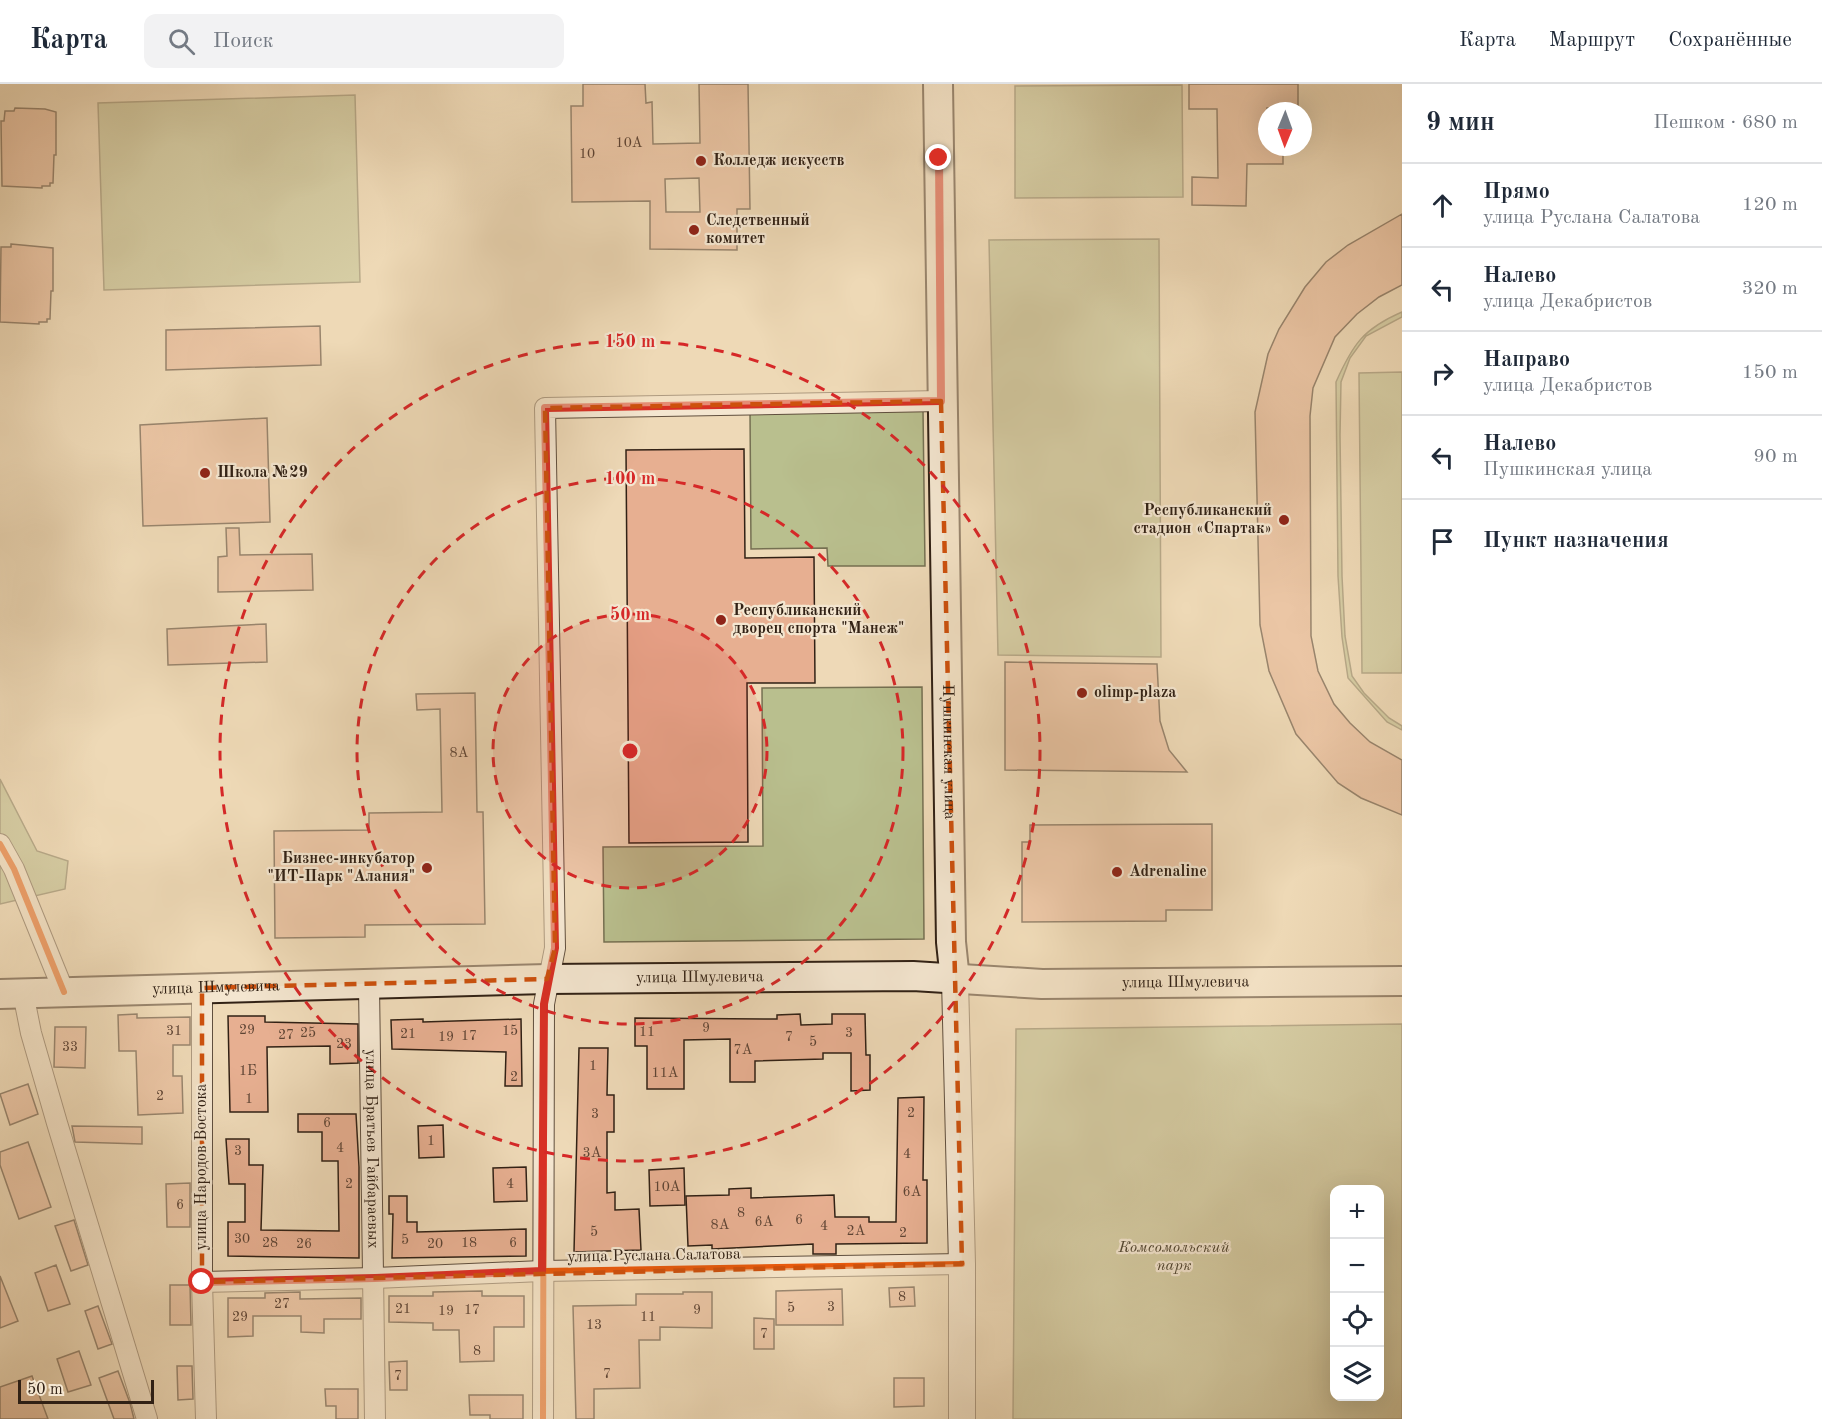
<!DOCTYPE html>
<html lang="ru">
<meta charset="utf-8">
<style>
body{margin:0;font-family:"Old Standard TT",serif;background:#f2f2f3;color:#1f2937}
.controls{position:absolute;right:18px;bottom:18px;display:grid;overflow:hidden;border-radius:12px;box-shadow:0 6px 24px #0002}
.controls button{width:54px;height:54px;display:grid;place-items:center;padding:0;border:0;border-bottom:2px solid #e0e1e3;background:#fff;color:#1f2937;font:30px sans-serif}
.compass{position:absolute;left:1258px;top:18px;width:54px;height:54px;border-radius:50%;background:#fff;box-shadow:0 6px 24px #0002;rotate:181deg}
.scale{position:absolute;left:18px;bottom:15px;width:136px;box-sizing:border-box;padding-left:6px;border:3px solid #312115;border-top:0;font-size:16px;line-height:21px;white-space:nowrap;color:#312115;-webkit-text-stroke:4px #f4e6d0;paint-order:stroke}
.stop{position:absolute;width:18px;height:18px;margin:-14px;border:4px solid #d93025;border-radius:50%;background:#fff}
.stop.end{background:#d93025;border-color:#fff;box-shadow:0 2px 6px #0008}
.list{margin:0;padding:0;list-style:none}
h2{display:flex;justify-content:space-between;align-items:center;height:78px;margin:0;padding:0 24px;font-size:26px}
h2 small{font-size:20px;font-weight:400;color:#747a83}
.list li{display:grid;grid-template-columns:39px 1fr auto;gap:18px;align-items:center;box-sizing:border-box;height:84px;padding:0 24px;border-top:2px solid #e0e1e3}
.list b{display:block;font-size:22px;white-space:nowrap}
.list p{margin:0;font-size:20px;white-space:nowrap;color:#747a83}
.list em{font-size:20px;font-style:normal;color:#747a83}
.icon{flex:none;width:33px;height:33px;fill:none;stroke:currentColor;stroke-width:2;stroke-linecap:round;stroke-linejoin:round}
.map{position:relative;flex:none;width:1402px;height:1335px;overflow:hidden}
header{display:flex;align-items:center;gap:36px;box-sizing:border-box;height:84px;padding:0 30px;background:#fff;border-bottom:2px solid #e0e1e3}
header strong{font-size:28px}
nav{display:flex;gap:33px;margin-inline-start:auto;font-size:21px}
.search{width:420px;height:54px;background:#f2f2f3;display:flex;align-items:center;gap:15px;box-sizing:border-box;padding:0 21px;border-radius:12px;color:#747a83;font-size:22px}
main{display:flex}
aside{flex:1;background:#fff}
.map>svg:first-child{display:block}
.green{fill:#b9bf8e;stroke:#757052;stroke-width:1.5;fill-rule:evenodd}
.building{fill:#e7af91;stroke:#312115;stroke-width:1.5;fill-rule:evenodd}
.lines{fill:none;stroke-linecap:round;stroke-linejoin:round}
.minor-casing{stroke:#604f3e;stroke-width:22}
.tertiary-casing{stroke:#604f3e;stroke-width:28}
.secondary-casing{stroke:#312115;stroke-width:32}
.minor{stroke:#f4e6d0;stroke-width:20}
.tertiary{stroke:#f4e6d0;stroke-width:26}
.secondary{stroke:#f4e6d0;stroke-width:28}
.cycleway-casing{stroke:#f4e6d0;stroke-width:10}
.cycleway{stroke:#e8590c;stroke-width:6}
.route{stroke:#d93025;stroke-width:8}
.marked{fill:none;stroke:#cd510d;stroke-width:4.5;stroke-dasharray:12 8;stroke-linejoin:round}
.ring{fill:none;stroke:#d62828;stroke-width:3;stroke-dasharray:10 8}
.poi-dot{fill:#8f2418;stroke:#f4e6d0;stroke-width:2}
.labels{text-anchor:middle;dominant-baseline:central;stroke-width:4.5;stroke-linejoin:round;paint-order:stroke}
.number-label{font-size:14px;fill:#5e4434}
.poi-label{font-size:16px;font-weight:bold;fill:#312115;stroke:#f4e6d0;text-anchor:start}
.street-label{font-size:16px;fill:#312115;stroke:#f4e6d0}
.park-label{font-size:16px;font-style:italic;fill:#534833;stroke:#f4e6d0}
.centre{fill:#d62828;stroke:#f4e6d0;stroke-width:3}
.ring-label{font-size:18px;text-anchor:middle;font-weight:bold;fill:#d62828;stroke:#f4e6d0;stroke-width:4.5;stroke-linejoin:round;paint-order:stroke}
</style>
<header>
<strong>Карта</strong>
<div class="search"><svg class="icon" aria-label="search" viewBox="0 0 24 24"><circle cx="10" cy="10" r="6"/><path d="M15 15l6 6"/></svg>Поиск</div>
<nav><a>Карта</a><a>Маршрут</a><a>Сохранённые</a></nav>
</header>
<main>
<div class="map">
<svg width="1402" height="1335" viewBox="0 0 1402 1335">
<rect width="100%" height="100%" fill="#eed9b7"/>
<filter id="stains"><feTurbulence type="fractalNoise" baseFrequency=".00333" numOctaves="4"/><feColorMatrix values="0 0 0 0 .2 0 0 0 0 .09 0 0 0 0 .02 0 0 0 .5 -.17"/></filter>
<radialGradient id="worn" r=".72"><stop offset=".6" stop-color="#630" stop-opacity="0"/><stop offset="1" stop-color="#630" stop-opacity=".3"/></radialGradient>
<g class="green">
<path d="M1182,1l1,112 -168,1v-112z"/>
<path d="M355,11l5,187 -256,8 -6,-187z"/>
<path d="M1159,155l2,418 -163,-2 -9,-415z"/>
<path d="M1402,228v5l-36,19 -16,22 -9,24 -1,53 2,141 3,60 7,40 12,17 25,25 13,8v4l-15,-8 -39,-44 -6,-41 -4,-61 -2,-194c17,-38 27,-53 66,-70z"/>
<path d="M1402,288v301h-40l-3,-300z"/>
<path d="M923,326l2,156h-97l-1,-18 -76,1 -1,-138z"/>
<path d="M922,603l2,252 -320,3 -1,-95 160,-1 -1,-158z"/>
<path d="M0,695l37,72 31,10 -3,28 -65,15z"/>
<path d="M1402,940v395h-389l3,-390zM1334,1106h46v206h-46z"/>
</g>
<g class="building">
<path d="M583,0h62l1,19 6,-1 1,42 47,-1 -1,-59h49l2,125h-13v41l-87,-1v-48l-78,1 -1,-96h12zM699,94l1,34h-34l-1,-33z"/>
<path d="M1189,0h109v24h-31v39h16v17h-36l-1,42 -54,-1v-28l26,1 -1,-69h-28z"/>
<path d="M15,24l30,1 11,3v43h-2l-1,28h-3v3h-8v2l-40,-2 -1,-65h3l1,-10h9z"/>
<path d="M1402,130v71l-23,12 -22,17 -22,23 -22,51 -3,28 1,220 7,35 16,33 16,19 20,19 32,18v55l-41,-17 -23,-15 -42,-49 -27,-63 -9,-46 -5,-213 13,-58 11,-25 26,-42 21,-25 22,-17z"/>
<path d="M11,160l42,4v43h-2l-1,28h-3v3h-8v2l-39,-2 1,-75h10z"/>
<path d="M320,242l1,39 -155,5v-40z"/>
<path d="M267,334l3,104 -127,4 -3,-101z"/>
<path d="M744,365l1,109 69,-1 1,126h-68l1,159 -119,1 -3,-393z"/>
<path d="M226,444h13l1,27 72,-1 1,36 -95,2v-35l9,-1z"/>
<path d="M266,540l1,38 -99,3 -1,-36z"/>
<path d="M1005,578l152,2 3,57 9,29 18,22 -182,-2z"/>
<path d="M475,609l2,119h6l2,112 -120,1v12l-90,1 -1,-107 95,-1v-17l73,-1 -2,-103 -23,1 -1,-16z"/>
<path d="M1212,740v86h-46v11l-144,1v-80h8v-17z"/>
<path d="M137,930v4l53,-1v28h-17v31h9l1,37 -45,2 -2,-64h-17l-1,-36z"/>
<path d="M800,930l1,11 31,-1v-10h33l1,41h4v35l-19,1v-38h-28v6l-68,2v21h-25v-43l-46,1v49h-37v-43h-12v-28l142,1v-4z"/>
<path d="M228,932h37v6l93,2v39l-28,1v-18l-63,1 1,65h-38z"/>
<path d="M423,935v3l98,-3 1,67h-17l1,-34 -114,-3 -1,-29z"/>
<path d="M55,943h31l-1,41 -31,-1z"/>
<path d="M579,964h29l-1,47h7v37h-7v61l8,-1v18l24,-1 2,41 -67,2z"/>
<path d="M28,1000l10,30 -28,11 -10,-31z"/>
<path d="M924,1013l-1,83h4v63l-91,1v10h-23v-10l-101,5v-4l-24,1 -2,-50 43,-1v-6l22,-1v10l83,-3 1,22h34v5h27l2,-124z"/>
<path d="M298,1030h58l3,53v91l-131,-2v-34h17v-38h-16l-3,-45h23v26h14l-2,65 78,1 -1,-70h-16v-29h-24z"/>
<path d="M443,1041l1,32 -25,1 -1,-32z"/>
<path d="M72,1042l70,1v17l-67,-2z"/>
<path d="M28,1058l23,65 -32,12 -19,-54v-13z"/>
<path d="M526,1083l1,34 -33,1 -1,-34z"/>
<path d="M684,1084l1,37 -35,1 -1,-36z"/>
<path d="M190,1099v44h-23l-1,-43z"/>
<path d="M389,1112h18v26h10v10l109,-3v27l-134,2 1,-44h-4z"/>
<path d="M74,1136l14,45 -17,6 -16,-45z"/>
<path d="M56,1181l14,39 -22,7 -13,-38z"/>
<path d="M0,1192l18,45 -18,7z"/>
<path d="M170,1201h20l1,40h-21z"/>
<path d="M914,1203l1,19 -25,1 -1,-19z"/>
<path d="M842,1205l1,36h-67v-34z"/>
<path d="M482,1207v5h42v31h-30v34l-34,1 -1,-32h-26v-7l-44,-1v-26h44v-4z"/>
<path d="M300,1208v7l61,-1v21h-37v14l-23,-1v-16h-48v20l-25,1v-39h37v-5z"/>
<path d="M683,1208h29v36l-52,-1v13h-21l1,48 -46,1v30h-18l-3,-113 63,-1v-11h47z"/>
<path d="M98,1222l14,38 -14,5 -13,-38z"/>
<path d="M754,1234l20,1v30h-20z"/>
<path d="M79,1267l12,34 -23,7 -11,-33z"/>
<path d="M407,1277v29h-17l-1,-28z"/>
<path d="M177,1282h15l1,33 -15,1z"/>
<path d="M118,1287l12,32 4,16h-20l-15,-41z"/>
<path d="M32,1292l16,43h-48v-32z"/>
<path d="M894,1294h30v28l-30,1z"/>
<path d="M325,1305h33v30h-22v-13h-10z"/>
<path d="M469,1311h54v24h-33v-4h-20z"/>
</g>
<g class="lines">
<g class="minor-casing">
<g id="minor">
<path d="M0,760l14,25 50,123"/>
<path id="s1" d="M369,901l6,434"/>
<path d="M202,904v294l4,137"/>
<path d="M23,909l8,40 26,90 90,296"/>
<path d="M202,1198l173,-4 167,-7 420,-7"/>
<path d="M543,1335l1,-415 11,-56 -10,-540 396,-7"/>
</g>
</g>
<g class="tertiary-casing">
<path id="tertiary" d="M955,896l7,284v155"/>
</g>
<g class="secondary-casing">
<g id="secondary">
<path id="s2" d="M938,0l13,858 4,38"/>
<path id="s3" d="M0,910l547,-15 366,-3 129,8 360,-3"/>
</g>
</g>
<use href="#minor" class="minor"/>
<use href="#tertiary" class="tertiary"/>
<use href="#secondary" class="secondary"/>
<g class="cycleway-casing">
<g id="cycleway">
<path d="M0,760l14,25 50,123"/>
<path d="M202,1198l173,-4 167,-7 420,-7"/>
<path d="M543,1335l1,-415 11,-56 -10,-540 396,-7"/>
</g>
</g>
<use href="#cycleway" class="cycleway"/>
</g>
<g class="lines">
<path class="route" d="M202,1198l173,-4 167,-7 2,-267 11,-56 -10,-540 396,-7 -2,-243"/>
</g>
<path d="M0 0H1402V1335H0ZM941,317l21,863 -760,18v-294l345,-9 8,-31 -10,-540z" fill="#eed9b7" fill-opacity=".55" fill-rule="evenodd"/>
<path class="marked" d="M941,317l21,863 -760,18v-294l345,-9 8,-31 -10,-540z"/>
<circle cx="630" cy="667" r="137" fill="#d62828" fill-opacity=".12"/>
<g class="ring">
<circle cx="630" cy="667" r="137"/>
<circle cx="630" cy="667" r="273"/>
<circle cx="630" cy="667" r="410"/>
</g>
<g class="poi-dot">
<circle cx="701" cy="77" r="6"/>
<circle cx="694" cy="146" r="6"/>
<circle cx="205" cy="389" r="6"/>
<circle cx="1284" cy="436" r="6"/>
<circle cx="721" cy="536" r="6"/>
<circle cx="1082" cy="609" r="6"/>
<circle cx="427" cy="784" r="6"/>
<circle cx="1117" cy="788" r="6"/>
</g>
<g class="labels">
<g class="number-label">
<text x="629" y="59">10А</text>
<text x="587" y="70">10</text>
<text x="459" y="669">8А</text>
<text x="706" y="944">9</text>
<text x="247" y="946">29</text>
<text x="174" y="947">31</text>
<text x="510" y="947">15</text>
<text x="647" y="948">11</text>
<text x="308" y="949">25</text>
<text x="849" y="949">3</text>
<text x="408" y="950">21</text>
<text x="286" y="951">27</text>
<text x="469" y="952">17</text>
<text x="446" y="953">19</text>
<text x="789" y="953">7</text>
<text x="813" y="958">5</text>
<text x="344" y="960">23</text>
<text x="70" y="963">33</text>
<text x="743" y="966">7А</text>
<text x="593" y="982">1</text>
<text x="248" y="987">1Б</text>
<text x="665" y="989">11А</text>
<text x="514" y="993">2</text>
<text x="160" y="1012">2</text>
<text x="249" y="1015">1</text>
<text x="911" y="1029">2</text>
<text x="595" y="1030">3</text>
<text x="327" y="1039">6</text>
<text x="431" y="1057">1</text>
<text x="340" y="1064">4</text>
<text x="238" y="1067">3</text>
<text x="592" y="1069">3А</text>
<text x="907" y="1070">4</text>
<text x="349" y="1100">2</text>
<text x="510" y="1100">4</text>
<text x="667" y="1103">10А</text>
<text x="912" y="1108">6А</text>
<text x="180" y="1121">6</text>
<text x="741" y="1129">8</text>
<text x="799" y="1136">6</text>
<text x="764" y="1138">6А</text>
<text x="720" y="1141">8А</text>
<text x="824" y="1142">4</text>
<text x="856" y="1147">2А</text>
<text x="594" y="1148">5</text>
<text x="903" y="1149">2</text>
<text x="242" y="1155">30</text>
<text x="405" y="1156">5</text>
<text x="270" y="1159">28</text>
<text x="469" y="1159">18</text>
<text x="513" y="1159">6</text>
<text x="304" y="1160">26</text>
<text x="435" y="1160">20</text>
<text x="902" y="1213">8</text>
<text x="282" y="1220">27</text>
<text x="831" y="1223">3</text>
<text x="791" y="1224">5</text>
<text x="403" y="1225">21</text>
<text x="472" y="1226">17</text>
<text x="697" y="1226">9</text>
<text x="446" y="1227">19</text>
<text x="240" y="1233">29</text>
<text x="648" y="1233">11</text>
<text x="594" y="1241">13</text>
<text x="764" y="1250">7</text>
<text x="477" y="1267">8</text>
<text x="607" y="1290">7</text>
<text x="398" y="1292">7</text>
</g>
<g class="poi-label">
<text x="713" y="77">Колледж искусств</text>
<text x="706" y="137">Следственный<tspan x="706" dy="18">комитет</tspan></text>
<text x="217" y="389">Школа №29</text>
<text x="1272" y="427" text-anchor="end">Республиканский<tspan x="1272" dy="18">стадион «Спартак»</tspan></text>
<text x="733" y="527">Республиканский<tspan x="733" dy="18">дворец спорта "Манеж"</tspan></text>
<text x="1094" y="609">olimp-plaza</text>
<text x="415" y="775" text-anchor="end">Бизнес-инкубатор<tspan x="415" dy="18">"ИТ-Парк "Алания"</tspan></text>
<text x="1129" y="788">Adrenaline</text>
</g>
<g class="street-label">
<text stroke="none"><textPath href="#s2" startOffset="668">Пушкинская улица</textPath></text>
<text stroke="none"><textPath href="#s3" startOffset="700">улица Шмулевича</textPath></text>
<text stroke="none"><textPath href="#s3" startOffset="1186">улица Шмулевича</textPath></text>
<text stroke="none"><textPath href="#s3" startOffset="216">улица Шмулевича</textPath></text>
<text stroke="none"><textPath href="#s1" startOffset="164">улица Братьев Гайбараевых</textPath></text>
<text transform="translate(202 1083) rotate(-90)">улица Народов Востока</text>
<text transform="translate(654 1172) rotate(-1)">улица Руслана Салатова</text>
</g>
<g class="park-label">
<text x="1174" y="1164">Комсомольский<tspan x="1174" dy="18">парк</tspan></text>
</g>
</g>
<circle cx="630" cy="667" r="9" class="centre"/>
<g class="ring-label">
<text x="630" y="263">150 m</text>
<text x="630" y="400">100 m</text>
<text x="630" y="536">50 m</text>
</g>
<rect width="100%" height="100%" filter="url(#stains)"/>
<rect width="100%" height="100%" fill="url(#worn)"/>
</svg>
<div class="controls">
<button>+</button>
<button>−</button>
<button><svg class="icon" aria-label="locate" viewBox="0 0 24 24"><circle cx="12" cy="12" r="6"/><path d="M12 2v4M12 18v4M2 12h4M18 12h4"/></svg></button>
<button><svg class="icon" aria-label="layers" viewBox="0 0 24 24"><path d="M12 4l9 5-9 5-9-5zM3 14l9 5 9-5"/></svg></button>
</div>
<svg class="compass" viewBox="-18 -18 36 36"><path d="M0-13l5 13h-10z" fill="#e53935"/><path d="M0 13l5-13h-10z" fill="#747a83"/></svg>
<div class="scale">50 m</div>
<div class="stop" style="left:202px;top:1198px"></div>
<div class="stop end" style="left:939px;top:74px"></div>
</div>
<aside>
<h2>9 мин<small>Пешком · 680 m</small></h2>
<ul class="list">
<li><svg class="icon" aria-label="ahead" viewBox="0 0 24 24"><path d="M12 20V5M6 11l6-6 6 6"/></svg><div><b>Прямо</b><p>улица Руслана Салатова</p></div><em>120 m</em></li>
<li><svg class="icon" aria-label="left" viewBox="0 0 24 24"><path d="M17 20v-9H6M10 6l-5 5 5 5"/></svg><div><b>Налево</b><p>улица Декабристов</p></div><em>320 m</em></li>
<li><svg class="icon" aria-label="right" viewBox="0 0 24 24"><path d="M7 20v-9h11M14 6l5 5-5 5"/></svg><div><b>Направо</b><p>улица Декабристов</p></div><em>150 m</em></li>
<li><svg class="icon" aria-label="left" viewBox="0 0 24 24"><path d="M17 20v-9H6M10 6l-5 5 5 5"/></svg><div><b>Налево</b><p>Пушкинская улица</p></div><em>90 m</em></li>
<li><svg class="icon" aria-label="arrive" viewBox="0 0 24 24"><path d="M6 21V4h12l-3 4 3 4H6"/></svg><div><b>Пункт назначения</b></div></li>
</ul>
</aside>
</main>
